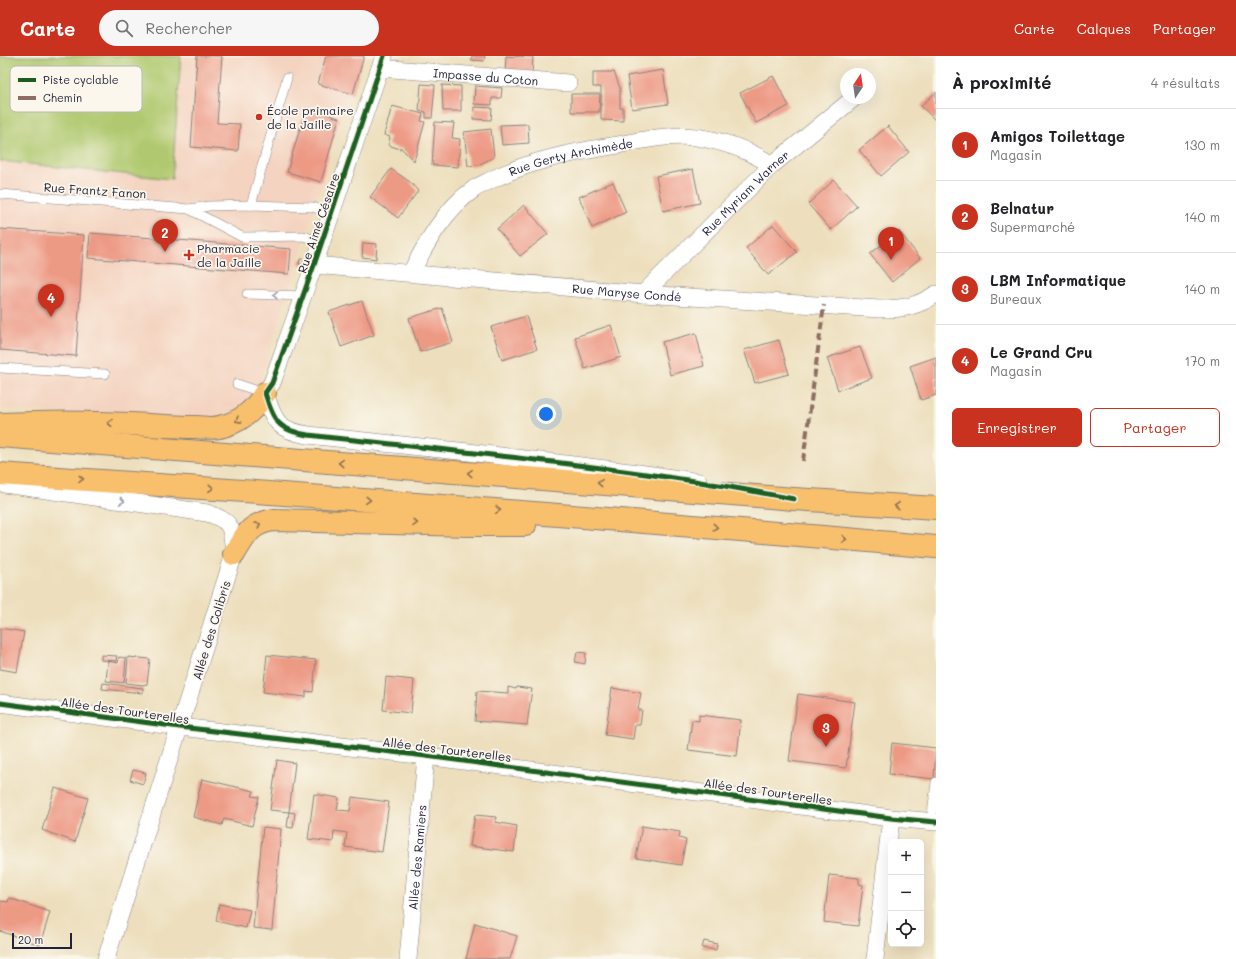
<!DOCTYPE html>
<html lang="fr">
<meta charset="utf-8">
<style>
body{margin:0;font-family:Mali,sans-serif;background:#f6f6f6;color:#202124}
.controls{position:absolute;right:12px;bottom:12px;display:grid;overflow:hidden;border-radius:6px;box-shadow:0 4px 16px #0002}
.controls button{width:36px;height:36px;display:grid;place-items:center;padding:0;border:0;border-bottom:1px solid #e0e0e0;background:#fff;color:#202124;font:20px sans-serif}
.compass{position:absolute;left:840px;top:12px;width:36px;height:36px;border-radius:50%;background:#fff;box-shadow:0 4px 16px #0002;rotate:13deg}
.scale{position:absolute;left:12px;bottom:10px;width:60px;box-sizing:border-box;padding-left:4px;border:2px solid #22223b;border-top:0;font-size:11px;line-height:14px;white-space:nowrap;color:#22223b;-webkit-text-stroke:3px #fbf7ec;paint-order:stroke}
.you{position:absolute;left:546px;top:358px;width:14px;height:14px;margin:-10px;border:3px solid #fff;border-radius:50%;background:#1a73e8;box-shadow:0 0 0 6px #1a73e833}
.badge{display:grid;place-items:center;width:26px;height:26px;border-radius:50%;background:#c8321e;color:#fff;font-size:13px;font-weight:700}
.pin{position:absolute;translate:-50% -33px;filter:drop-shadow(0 1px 2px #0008)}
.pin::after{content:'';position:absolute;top:21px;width:14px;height:12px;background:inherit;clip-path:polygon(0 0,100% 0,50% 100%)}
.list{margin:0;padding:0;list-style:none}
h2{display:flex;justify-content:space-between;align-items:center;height:52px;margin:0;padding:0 16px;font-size:17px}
h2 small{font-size:13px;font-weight:400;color:#757577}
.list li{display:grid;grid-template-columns:26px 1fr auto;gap:12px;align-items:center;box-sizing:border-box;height:72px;padding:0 16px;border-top:1px solid #e0e0e0}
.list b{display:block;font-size:15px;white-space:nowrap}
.list p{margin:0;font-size:13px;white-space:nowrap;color:#757577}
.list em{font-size:13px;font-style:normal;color:#757577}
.actions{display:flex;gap:8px;padding:12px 16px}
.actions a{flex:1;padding:9px 0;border:1px solid #c8321e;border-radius:6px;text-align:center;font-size:14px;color:#c8321e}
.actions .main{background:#c8321e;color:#fff}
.icon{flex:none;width:22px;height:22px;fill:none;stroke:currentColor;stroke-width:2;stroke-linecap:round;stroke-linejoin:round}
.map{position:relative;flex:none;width:936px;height:903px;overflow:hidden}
header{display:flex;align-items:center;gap:24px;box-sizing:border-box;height:56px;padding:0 20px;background:#c8321e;color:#fff}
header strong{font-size:19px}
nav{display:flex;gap:22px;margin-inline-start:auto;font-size:14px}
.search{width:280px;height:36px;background:#f6f6f6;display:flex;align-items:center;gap:10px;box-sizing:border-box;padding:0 14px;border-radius:22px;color:#757577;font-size:15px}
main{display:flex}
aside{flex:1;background:#fff}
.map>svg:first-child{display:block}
.built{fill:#f4d3c0}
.green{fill:#b0c96f;stroke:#697655}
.building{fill:#ed9a85}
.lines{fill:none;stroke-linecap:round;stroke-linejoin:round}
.service-casing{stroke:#88807c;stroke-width:10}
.minor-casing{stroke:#88807c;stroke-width:18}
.trunk-casing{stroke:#88807c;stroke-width:24}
.service{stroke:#fff;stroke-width:9}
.minor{stroke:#fff;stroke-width:17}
.trunk{stroke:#f8bf6c;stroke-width:22}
.quiet{stroke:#8d6e63;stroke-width:4;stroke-dasharray:8 4;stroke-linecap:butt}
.cycleway-casing{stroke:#fbf7ec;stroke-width:8}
.cycleway{stroke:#1b5e20;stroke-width:5}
.oneway{stroke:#9c9ca7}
.oneway2{stroke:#8d7054}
.poi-dot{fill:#c8321e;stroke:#fbf7ec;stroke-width:1.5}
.labels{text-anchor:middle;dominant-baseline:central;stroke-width:3.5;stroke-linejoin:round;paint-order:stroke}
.street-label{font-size:12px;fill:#22223b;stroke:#fbf7ec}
.poi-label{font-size:12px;fill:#22223b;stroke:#fbf7ec;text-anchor:start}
.key{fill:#fbf7ec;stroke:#bab7b7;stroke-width:1}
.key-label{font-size:11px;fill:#22223b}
</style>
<header>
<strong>Carte</strong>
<div class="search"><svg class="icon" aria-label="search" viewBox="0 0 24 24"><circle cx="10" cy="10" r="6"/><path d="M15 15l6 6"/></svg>Rechercher</div>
<nav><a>Carte</a><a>Calques</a><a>Partager</a></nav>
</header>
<main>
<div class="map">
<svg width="936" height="903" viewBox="0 0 936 903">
<rect width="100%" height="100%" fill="#fbf7ec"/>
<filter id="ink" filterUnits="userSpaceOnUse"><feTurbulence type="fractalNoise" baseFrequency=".025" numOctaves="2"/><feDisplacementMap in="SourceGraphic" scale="8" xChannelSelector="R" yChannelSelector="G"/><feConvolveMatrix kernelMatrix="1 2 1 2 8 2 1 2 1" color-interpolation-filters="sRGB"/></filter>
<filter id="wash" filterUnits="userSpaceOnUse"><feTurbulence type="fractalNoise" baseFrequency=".012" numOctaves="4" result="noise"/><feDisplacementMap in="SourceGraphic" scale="16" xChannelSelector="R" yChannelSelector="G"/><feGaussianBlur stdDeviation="0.9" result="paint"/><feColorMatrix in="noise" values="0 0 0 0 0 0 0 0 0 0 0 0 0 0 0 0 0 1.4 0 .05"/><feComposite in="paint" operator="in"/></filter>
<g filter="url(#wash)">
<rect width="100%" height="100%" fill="#eddfbd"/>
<path class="built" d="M181,0h177l-38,136 -68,214 -37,15 -215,-12v-248l172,18z"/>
<path class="green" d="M0,0h181l-9,123 -172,-18z"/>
<g id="blocks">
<g class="building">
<path d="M197,0h25l-5,67 23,1 -2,27 -47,-4z"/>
<path d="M326,0h38l-11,38 -35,-10z"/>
<path d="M472,0h13l-1,5 -13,-1z"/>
<path d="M506,0l27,1 -1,18 -27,-1z"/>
<path d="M663,14l5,34 -36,5 -5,-33z"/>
<path d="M593,16h21l6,16v20h3v13l-22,-1v-33h-8z"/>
<path d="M773,20l16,30 -33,17 -16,-30z"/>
<path d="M421,28l14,1 -3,33h-6v-6l-7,-1z"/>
<path d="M442,29l19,1v25h-18z"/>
<path d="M475,30l27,2 -1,10h-9v7l-18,-1z"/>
<path d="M936,36v29l-15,-15z"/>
<path d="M571,38h29l-1,18h-28z"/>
<path d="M392,50l31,8 -2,7 4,1 -11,39 -14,-14v2l-12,-4 2,-8 -6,-2z"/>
<path d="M474,51l18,1 -1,12 -18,-1z"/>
<path d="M306,52l33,10 -18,64 -34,-10z"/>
<path d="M435,66l19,1 -2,15 8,1 -2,28 -26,-2z"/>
<path d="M528,68l1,19 -27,2 -2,-20z"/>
<path d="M888,70l21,26 -28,24 -22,-26z"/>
<path d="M491,73l3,28 -16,8 -10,1 -4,-34z"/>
<path d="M391,113l19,13 8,9 -20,27 -28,-21z"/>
<path d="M693,113l7,34 -37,8 -7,-35z"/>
<path d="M834,124l23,26 -26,24 -23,-26z"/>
<path d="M613,126l13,30 -34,16 -13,-31z"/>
<path d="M524,149l24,29 -28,22 -23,-27z"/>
<path d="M773,169l24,27 -29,23 -22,-27z"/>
<path d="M0,173l84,6 -8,121 -76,-6z"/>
<path d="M899,175l21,27 -28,24 -22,-28z"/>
<path d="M90,177l201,16 -2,25 -201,-16z"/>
<path d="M363,187l14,1 -1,15 -14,-2z"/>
<path d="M300,203h5l-2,6 -4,-1z"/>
<path d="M362,245l12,34 -33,12 -12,-35z"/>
<path d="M442,252l11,34 -33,10 -11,-34z"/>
<path d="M526,260l11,33 -35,11 -11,-33z"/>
<path d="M611,269l10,32 -36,12 -10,-32z"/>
<path d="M696,277l8,33 -34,9 -8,-33z"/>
<path d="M779,284l10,34 -34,9 -11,-33z"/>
<path d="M860,291l12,31 -34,12 -11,-32z"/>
<path d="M936,301v38l-15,5 -11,-34z"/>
<path d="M0,572l24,4 -7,40 -17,-3z"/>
<path d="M577,596l9,1 -1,11 -10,-2z"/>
<path d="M101,599l16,1 -1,5 -15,-1z"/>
<path d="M267,599l49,5 -3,32 -7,-1v6l-43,-5z"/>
<path d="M119,601l7,1 -2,25 -18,-2 2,-20 10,2z"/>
<path d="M128,601l22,2 -3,25 -4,1 -17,-2z"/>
<path d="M386,621l28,3 -3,33 -28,-3z"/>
<path d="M103,627l40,5v5l-41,-4z"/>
<path d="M508,631l8,2 1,-2 15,2 -5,36 -52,-4 2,-30 31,2z"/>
<path d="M612,632l29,5 -3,17h4l-2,15h-5l-2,14 -28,-4z"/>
<path d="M798,638l57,8 -9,66 -57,-7z"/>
<path d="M699,659l42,5 -4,36 -49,-6 4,-30 7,1z"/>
<path d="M892,687l44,5 -2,31 -45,-5z"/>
<path d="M277,704l18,3 -6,49 -19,-2z"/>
<path d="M133,714l13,3 -3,11 -13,-4z"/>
<path d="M202,723l52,12 -2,5 7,1 -7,29 -28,-7 -2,6 -29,-8z"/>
<path d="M55,732l33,10 -13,44 -33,-12z"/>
<path d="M314,738l25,4 -2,12 13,1 2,-14 37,5 -7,50 -37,-5 2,-14 -13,-2 -1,11 -25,-3z"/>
<path d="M289,756l6,1 -2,15 -6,-1z"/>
<path d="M475,759l21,2 -1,5 22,4 -3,26 -44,-6z"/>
<path d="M642,770l38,6 -1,6 7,2 -5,25 -45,-7z"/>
<path d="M263,771l18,2 -9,101 -19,-2z"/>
<path d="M829,819l30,3v6l4,1 -5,41 -34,-4z"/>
<path d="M9,842l41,14 -10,33 -40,-14v-30l8,1z"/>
<path d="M219,848l31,6 -4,18 -30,-7z"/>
<path d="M475,867l42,13 -7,23h-44z"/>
<path d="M704,885l13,3 -1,6 -14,-2z"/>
</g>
</g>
</g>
<g filter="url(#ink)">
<use href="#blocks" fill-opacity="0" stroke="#88807c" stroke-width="1"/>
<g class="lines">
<g class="service-casing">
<g id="service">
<path d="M0,138l189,15 20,-3 42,-1 62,2 19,7"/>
<path d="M251,149l36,-127"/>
<path d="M189,153l53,28 61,-1 19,6"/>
<path d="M247,238l56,2"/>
<path d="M0,312l105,6"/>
<path d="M237,328l27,9"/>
<path d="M931,766l5,-40"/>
</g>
</g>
<g class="minor-casing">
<g id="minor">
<path d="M384,0l-70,209 -42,118 -7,10c9,29 13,37 43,42l160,17 170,21 61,9"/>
<path id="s1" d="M380,12l188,15"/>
<path id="s2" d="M314,209l329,29 237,15c22,0 37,-2 56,-15"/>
<path id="s3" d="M411,217c15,-30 34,-64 63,-84 5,-4 12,-6 19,-10 39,-19 81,-27 125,-34 25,-5 52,-11 78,-8 27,4 53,13 76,28"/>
<path id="s4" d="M643,238l129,-129 82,-67"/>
<path d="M4,428l203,29c28,9 24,16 27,41l-128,405"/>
<path d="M0,647l180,24 246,29 465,62 45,4"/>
<path id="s5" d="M408,903l18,-203"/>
<path d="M875,903l16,-141"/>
</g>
</g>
<g class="trunk-casing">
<g id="trunk">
<path d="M0,368c44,-2 88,-2 132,0 21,1 42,3 64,3 9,1 19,2 27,-1 20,-5 32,-17 42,-33"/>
<path d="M0,380l794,63 142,9"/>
<path d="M0,418c312,21 624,45 936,73"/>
<path d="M234,498c12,-19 15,-30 40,-34l195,5h56"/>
</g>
</g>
<use href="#service" class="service"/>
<use href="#minor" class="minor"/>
<use href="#trunk" class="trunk"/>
<path class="quiet" d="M803,405l21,-156"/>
<g class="cycleway-casing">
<g id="cycleway">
<path d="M384,0l-70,209 -42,118 -7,10c9,29 13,37 43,42 127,14 253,26 379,45 35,5 71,12 107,19"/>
<path d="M0,647l180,24 246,29 465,62 45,4"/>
</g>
</g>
<use href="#cycleway" class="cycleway"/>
</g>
<defs><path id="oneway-chevron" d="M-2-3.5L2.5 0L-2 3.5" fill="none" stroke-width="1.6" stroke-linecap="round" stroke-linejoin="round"/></defs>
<g class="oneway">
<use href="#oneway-chevron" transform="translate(275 239) rotate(-178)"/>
<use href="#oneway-chevron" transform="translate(122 445) rotate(9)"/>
</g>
<g class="oneway2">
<use href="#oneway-chevron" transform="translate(238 364) rotate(151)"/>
<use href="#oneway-chevron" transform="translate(110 367) rotate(-177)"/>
<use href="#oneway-chevron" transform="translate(341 407) rotate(-176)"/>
<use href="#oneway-chevron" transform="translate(470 417) rotate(-176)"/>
<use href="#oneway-chevron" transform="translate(81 423) rotate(4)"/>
<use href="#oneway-chevron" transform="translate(600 427) rotate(-176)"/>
<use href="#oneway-chevron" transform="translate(211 432) rotate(4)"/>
<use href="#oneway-chevron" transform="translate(368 444) rotate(4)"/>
<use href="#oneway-chevron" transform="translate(897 450) rotate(-176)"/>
<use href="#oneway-chevron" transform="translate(498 454) rotate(4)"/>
<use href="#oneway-chevron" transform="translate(415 467) rotate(2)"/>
<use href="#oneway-chevron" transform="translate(258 469) rotate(-28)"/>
<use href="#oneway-chevron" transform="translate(715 471) rotate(5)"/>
<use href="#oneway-chevron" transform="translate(844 483) rotate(5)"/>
</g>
</g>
<g class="poi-dot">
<circle cx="259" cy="61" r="4"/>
<path d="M187 193h4v4h4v4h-4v4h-4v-4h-4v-4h4z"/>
</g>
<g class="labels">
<g class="street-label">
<text stroke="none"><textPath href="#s1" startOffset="106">Impasse du Coton</textPath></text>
<text stroke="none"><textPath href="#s3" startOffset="209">Rue Gerty Archimède</textPath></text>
<text transform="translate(95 134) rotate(4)">Rue Frantz Fanon</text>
<text stroke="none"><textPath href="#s4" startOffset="144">Rue Myriam Warner</textPath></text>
<text transform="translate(318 167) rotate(-71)">Rue Aimé Césaire</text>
<text stroke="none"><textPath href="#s2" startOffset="314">Rue Maryse Condé</textPath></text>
<text transform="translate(211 574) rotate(-73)">Allée des Colibris</text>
<text transform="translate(125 654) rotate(8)">Allée des Tourterelles</text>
<text transform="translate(447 693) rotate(7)">Allée des Tourterelles</text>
<text transform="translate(768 735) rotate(8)">Allée des Tourterelles</text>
<text stroke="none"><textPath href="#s5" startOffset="102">Allée des Ramiers</textPath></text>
</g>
<g class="poi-label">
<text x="267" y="54">École primaire<tspan x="267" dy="14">de la Jaille</tspan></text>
<text x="197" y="192">Pharmacie<tspan x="197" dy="14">de la Jaille</tspan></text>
</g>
</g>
<rect x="10" y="10" width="132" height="46" rx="6" class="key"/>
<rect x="18" y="22" width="18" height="4" fill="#1b5e20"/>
<rect x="18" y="40" width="18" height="4" fill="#8d6e63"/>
<g class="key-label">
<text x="43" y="28">Piste cyclable</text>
<text x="43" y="46">Chemin</text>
</g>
</svg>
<div class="controls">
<button>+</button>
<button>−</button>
<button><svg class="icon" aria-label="locate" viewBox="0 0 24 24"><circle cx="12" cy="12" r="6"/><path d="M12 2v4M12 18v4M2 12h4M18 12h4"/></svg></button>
</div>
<svg class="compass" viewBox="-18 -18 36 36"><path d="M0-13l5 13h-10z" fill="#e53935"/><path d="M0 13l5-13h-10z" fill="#757577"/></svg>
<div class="scale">20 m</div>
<div class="you"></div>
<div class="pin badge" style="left:891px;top:204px">1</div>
<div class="pin badge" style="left:165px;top:196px">2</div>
<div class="pin badge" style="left:826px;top:691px">3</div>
<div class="pin badge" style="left:51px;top:261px">4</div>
</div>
<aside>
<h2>À proximité<small>4 résultats</small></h2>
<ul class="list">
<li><span class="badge">1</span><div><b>Amigos Toilettage</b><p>Magasin</p></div><em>130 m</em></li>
<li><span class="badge">2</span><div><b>Belnatur</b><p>Supermarché</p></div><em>140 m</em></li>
<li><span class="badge">3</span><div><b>LBM Informatique</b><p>Bureaux</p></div><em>140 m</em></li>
<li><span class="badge">4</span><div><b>Le Grand Cru</b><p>Magasin</p></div><em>170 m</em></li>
</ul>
<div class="actions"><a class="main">Enregistrer</a><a>Partager</a></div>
</aside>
</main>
